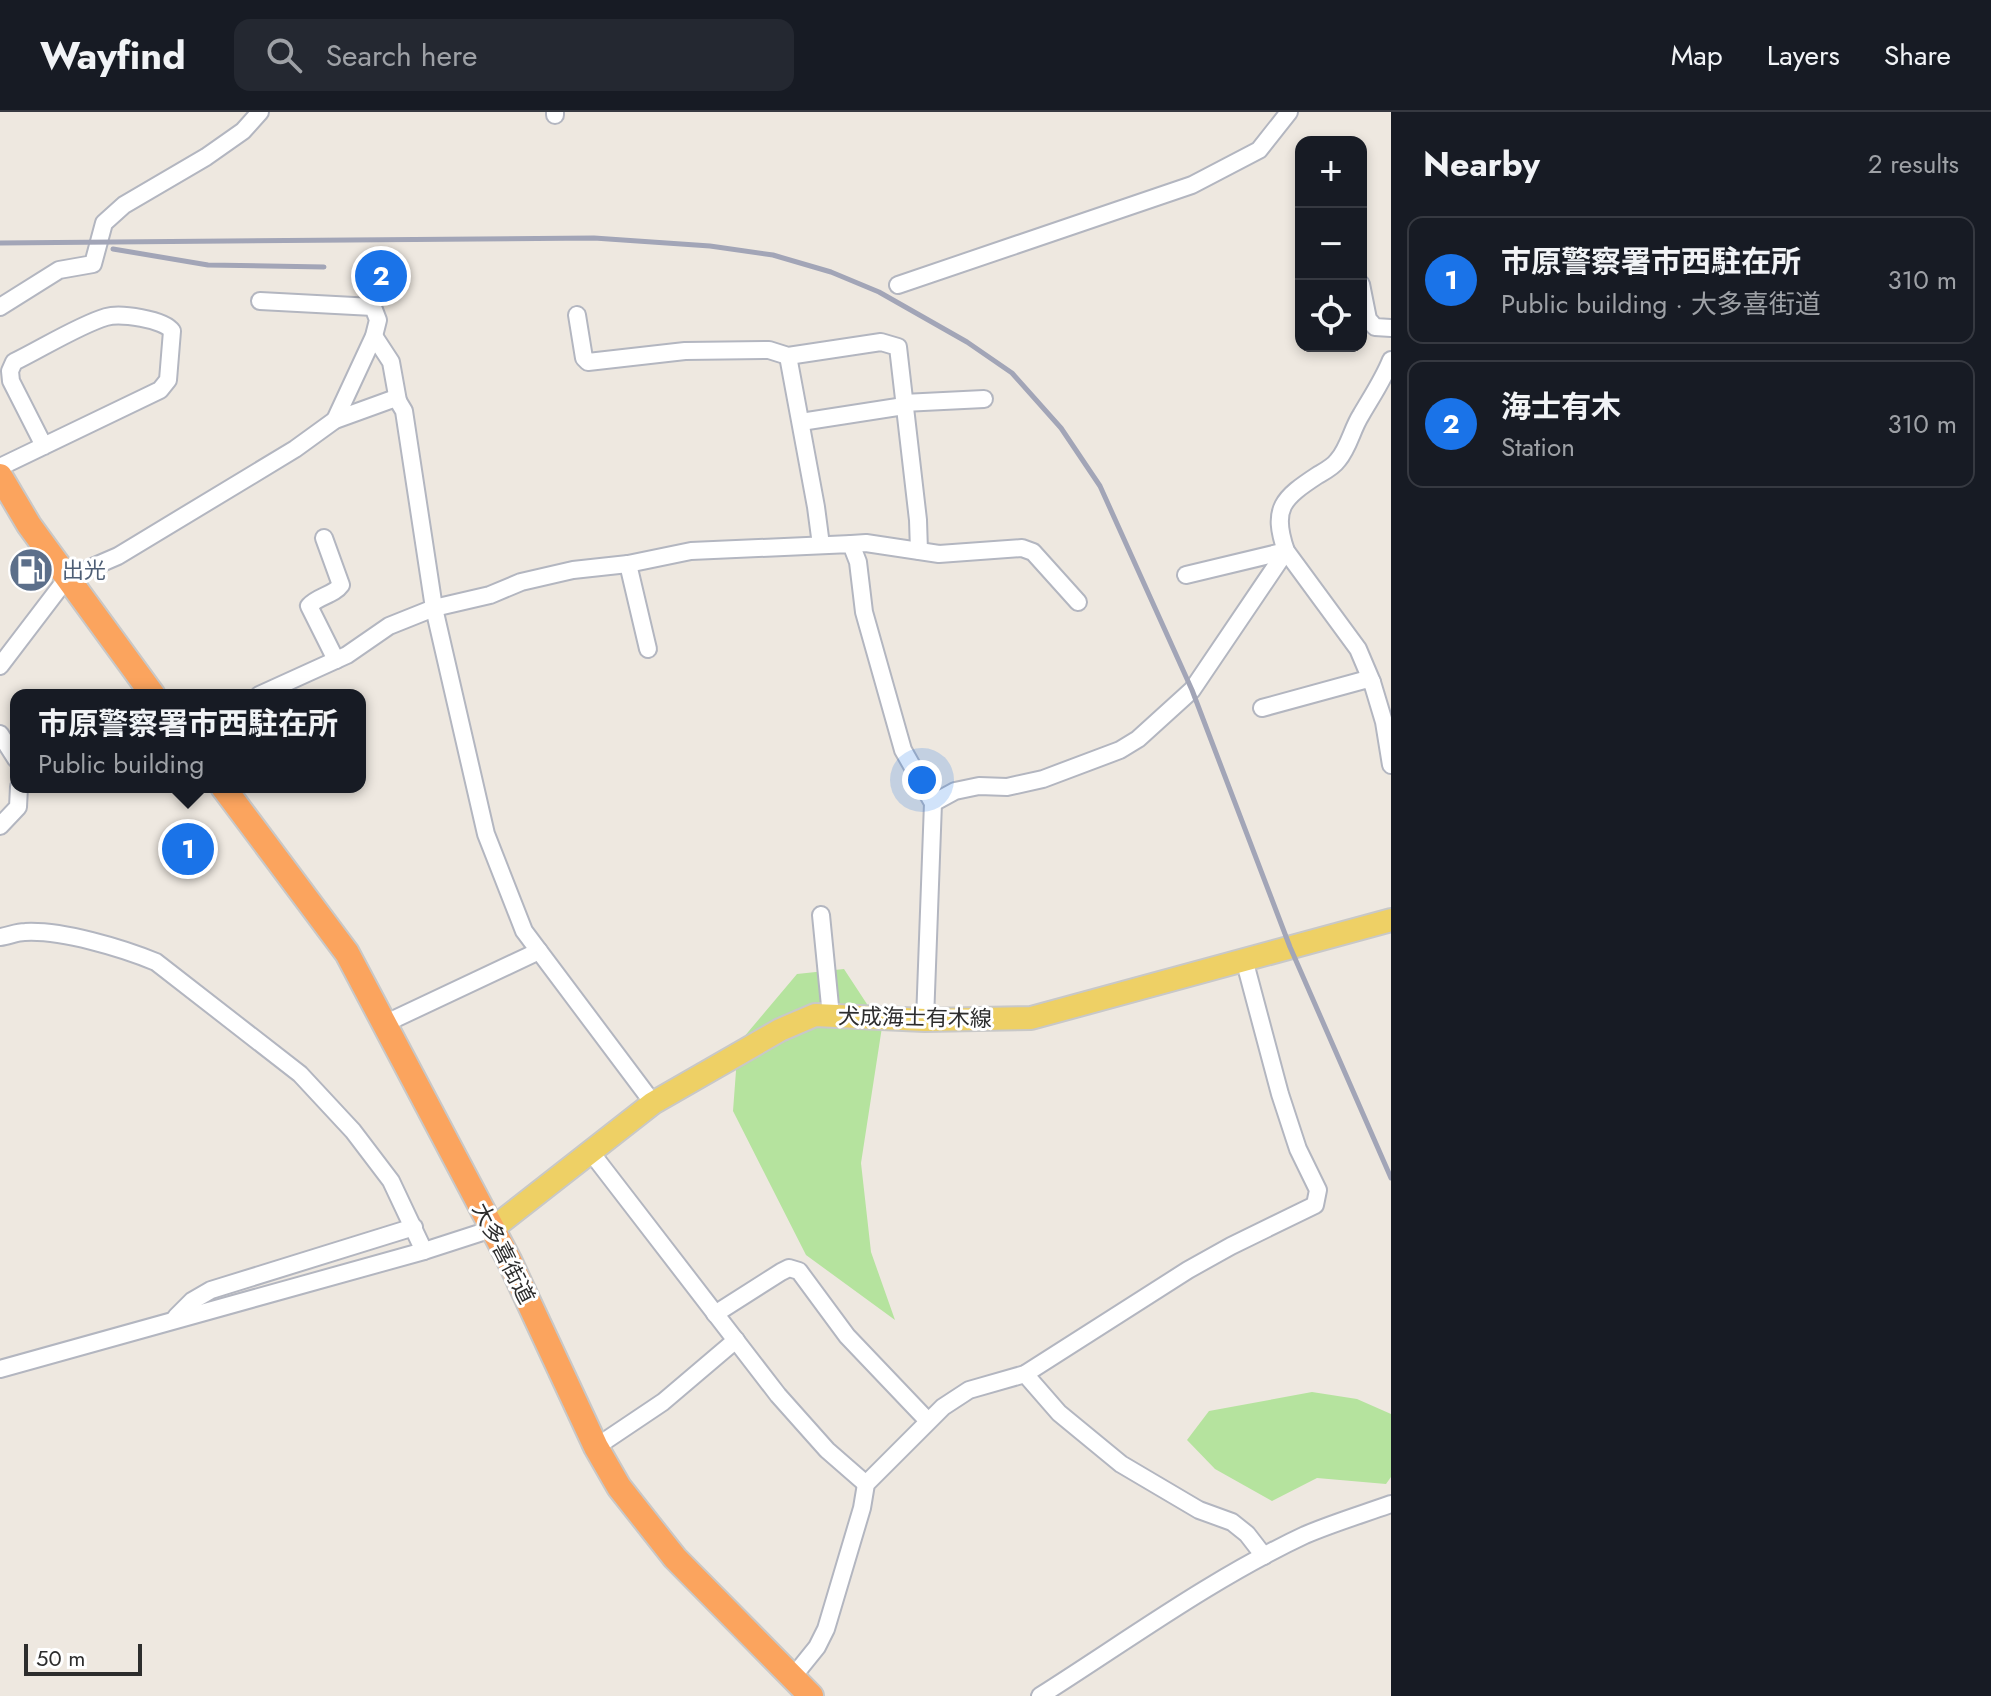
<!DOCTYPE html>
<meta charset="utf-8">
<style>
body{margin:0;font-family:Jost,"Noto Sans JP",sans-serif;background:#242831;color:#f1f3f6}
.controls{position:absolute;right:24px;top:24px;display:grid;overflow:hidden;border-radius:16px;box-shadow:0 4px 12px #0003}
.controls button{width:72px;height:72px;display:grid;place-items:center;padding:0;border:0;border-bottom:2px solid #363941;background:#171b24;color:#f1f3f6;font:40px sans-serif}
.scale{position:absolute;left:24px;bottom:20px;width:118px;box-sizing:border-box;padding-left:8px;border:4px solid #2d2d2d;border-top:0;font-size:22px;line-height:28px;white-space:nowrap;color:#2d2d2d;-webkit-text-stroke:6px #fff;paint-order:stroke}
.you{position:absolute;left:922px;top:668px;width:28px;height:28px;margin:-20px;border:6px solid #fff;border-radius:50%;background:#1a73e8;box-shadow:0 0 0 12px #1a73e833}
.badge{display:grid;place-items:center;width:52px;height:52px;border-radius:50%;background:#1a73e8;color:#fff;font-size:26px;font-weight:700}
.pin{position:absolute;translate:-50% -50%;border:4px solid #fff;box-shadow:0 2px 8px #0006}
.popup{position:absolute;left:10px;top:577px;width:356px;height:104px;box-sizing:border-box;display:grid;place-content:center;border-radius:16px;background:#171b24;filter:drop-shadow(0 2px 6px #0005);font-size:26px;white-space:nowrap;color:#9ea1a6}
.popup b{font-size:30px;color:#f1f3f6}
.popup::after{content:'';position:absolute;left:50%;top:100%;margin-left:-16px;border:16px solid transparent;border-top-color:#171b24}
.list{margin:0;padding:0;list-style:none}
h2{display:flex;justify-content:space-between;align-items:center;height:104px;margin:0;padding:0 32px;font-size:34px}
h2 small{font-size:26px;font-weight:400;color:#9ea1a6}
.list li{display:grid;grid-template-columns:52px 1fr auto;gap:24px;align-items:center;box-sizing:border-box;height:128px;margin:0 16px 16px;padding:0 16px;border:2px solid #363941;border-radius:16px}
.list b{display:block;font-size:30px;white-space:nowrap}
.list p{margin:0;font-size:26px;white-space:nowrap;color:#9ea1a6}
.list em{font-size:26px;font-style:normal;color:#9ea1a6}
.icon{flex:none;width:44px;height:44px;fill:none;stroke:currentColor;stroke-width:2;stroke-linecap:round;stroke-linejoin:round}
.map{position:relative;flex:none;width:1391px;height:1584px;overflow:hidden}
header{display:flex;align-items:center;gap:48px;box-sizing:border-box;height:112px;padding:0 40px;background:#171b24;border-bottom:2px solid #363941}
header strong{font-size:38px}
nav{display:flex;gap:44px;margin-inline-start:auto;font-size:28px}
.search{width:560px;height:72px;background:#242831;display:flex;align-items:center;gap:20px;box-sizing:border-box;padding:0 28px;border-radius:16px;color:#9ea1a6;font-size:30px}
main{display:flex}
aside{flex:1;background:#171b24}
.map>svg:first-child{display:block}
.green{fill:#b5e39e}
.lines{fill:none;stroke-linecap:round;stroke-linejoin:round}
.minor-casing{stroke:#b3b6c0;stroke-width:20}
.major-casing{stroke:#c8c8c8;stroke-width:26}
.highway-casing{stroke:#c8c8c8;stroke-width:28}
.minor{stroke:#fff;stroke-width:16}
.major{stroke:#eed065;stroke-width:22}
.highway{stroke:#fba45e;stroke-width:24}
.rail{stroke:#a2a5b7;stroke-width:5}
.labels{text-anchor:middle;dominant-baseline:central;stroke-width:6;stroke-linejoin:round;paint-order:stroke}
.service-label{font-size:22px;fill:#4e5e75;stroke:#fff;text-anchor:start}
.street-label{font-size:22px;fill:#2d2d2d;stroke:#fff}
</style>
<header>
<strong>Wayfind</strong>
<div class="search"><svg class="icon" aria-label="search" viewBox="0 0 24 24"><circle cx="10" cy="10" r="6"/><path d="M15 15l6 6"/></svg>Search here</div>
<nav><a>Map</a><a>Layers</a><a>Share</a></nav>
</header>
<main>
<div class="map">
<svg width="1391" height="1584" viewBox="0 0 1391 1584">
<rect width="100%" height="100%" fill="#eee8e0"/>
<g class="green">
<path d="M844,857l38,58 -21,136 10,89 24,68 -89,-65 -73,-144 5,-67 59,-70z"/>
<path d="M1312,1280l45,7 34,15v63l-5,7 -69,-6 -45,23 -57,-32 -28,-29 22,-29z"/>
</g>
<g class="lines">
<g class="minor-casing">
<g id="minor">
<path d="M555,0v3"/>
<path d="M1361,172l7,35 7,8 16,1"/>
<path d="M898,173l294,-100 67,-35 30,-38"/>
<path d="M260,189l113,6 5,13 -4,16 -39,84"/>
<path d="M0,195l59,-37 34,-6 11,-41 20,-18 82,-48 37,-26 17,-19"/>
<path d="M577,203l7,43 4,4 97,-11 84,-1 19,6 93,-14 17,5 20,173 1,31"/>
<path d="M374,224l17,26 7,39"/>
<path d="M788,244l28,151 5,38"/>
<path d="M903,291l81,-4"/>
<path d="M801,310l103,-16"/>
<path d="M0,355l160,-77 8,-10 4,-49c-8,-12 -52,-18 -66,-14 -27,8 -65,32 -92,45l-4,9 1,10 33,65"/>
<path d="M324,426l17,47c-7,10 -23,11 -32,21l27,54"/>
<path d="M851,432l15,-1 73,11 83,-6 11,4 45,50"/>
<path d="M628,452l20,85"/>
<path d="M1186,463l100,-24"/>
<path d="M0,554l67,-88 51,-22 177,-107 40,-29 58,-21 5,2 6,10 30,197 52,226 38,97 129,172"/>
<path d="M1372,570l-14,-33 -72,-98c-15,-43 -3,-53 32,-76 7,-4 15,-8 20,-15 11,-13 14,-31 23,-45 11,-19 22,-35 30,-55"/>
<path d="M259,583l88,-40 42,-29 45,-18 56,-13 31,-13 52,-12 55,-6 63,-13 160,-7 7,18 6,50 39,138 30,53 -8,217"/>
<path d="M1262,596l106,-29 4,3 12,40 7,43"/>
<path d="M0,622l16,25"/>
<path d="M933,691l22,-12 24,-5 28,1 36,-8 77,-29 18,-11 54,-49 94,-139"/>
<path d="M0,714l18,-19 1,-20"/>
<path d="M821,803l10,101"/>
<path d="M0,825c9,-1 16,-5 25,-5 37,-2 97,16 131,30l144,112 53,57 38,50 33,70"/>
<path d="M384,912l155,-73"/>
<path d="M590,1039l188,244 49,55 39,34"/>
<path d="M715,1202l66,-42 8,-4 10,3 48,65 81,85"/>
<path d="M176,1205l16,-16 19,-11 203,-63"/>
<path d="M0,1257l424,-118 68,-22"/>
<path d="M1025,1262l34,39 62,51 78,46 33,12 15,12 17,22"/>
<path d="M596,1335l67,-45 73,-62"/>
<path d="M792,1566l25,-31 9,-18 36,-121 4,-24 77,-77 26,-17 56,-16 163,-104 43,-24 84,-41 3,-15 -20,-41 -18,-55 -36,-135"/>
<path d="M1040,1584c87,-55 171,-117 265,-161 28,-12 58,-21 86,-31"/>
</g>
</g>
<g class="major-casing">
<path id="major" d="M492,1117l161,-126 127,-73 35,-15 110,5 106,-2 360,-98"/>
</g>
<g class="highway-casing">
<g id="highway">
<path d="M0,364l29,49 124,170"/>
<path d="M223,675l124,166 162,307 87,187 23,40 56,71 136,138"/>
</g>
</g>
<use href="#minor" class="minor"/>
<use href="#major" class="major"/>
<use href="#highway" class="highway"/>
<g class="rail">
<path d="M0,131l594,-5 116,8 63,9 58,17 48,20 88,50 45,31 49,55 39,58 92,204 98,257 101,231"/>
<path d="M113,137l95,16 116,2"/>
</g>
</g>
<defs>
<g id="fuel-disc" transform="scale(2.3)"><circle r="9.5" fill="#5c6f8a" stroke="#fff"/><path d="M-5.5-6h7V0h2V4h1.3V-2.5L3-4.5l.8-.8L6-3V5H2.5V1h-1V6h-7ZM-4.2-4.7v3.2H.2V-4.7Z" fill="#fff"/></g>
</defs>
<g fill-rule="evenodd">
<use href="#fuel-disc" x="31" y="458"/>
</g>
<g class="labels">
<g class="service-label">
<text x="62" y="458">出光</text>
</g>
<g class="street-label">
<text transform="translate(915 905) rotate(1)">犬成海士有木線</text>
<text transform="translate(504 1141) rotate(63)">大多喜街道</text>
</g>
</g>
</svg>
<div class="controls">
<button>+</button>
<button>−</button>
<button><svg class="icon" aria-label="locate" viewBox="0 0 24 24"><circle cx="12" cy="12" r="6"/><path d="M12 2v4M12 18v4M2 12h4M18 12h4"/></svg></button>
</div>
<div class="scale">50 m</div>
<div class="you"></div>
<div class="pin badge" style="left:188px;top:737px">1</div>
<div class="popup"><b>市原警察署市西駐在所</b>Public building</div>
<div class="pin badge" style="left:381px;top:164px">2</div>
</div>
<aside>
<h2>Nearby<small>2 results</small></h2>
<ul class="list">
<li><span class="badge">1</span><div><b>市原警察署市西駐在所</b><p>Public building · 大多喜街道</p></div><em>310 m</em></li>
<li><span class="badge">2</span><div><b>海士有木</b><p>Station</p></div><em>310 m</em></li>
</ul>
</aside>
</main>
